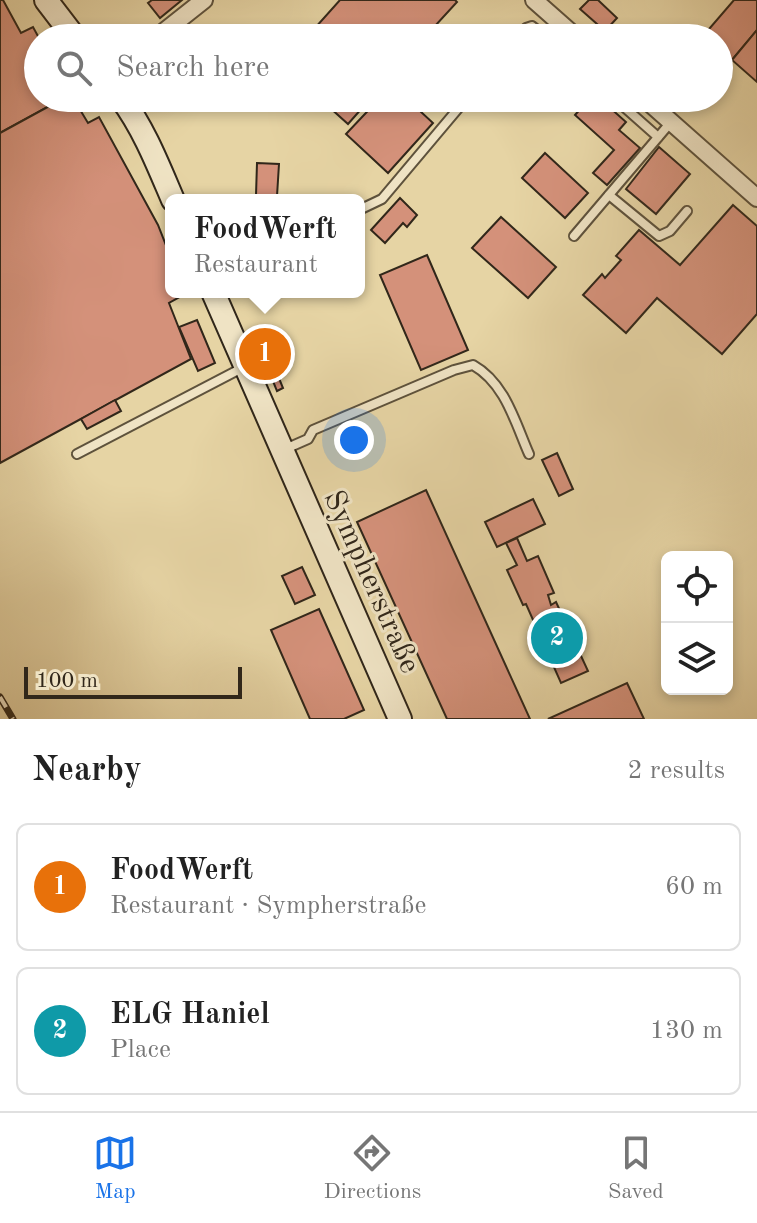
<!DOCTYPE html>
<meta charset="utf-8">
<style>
body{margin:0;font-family:"Old Standard TT",serif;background:#f6f6f6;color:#222}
.controls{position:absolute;right:24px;bottom:24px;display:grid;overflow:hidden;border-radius:12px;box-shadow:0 4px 12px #0003}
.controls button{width:72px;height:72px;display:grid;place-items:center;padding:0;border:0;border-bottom:2px solid #e0e0e0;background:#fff;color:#222;font:40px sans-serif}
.scale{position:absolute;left:24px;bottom:20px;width:218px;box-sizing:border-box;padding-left:8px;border:4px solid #31271a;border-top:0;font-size:22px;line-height:28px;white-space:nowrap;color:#31271a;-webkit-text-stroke:6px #efe3c4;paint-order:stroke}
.you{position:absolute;left:354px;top:440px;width:28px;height:28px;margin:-20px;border:6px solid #fff;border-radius:50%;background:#1a73e8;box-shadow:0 0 0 12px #1a73e833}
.badge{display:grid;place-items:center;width:52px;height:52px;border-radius:50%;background:#1a73e8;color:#fff;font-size:26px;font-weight:700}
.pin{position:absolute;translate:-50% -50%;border:4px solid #fff;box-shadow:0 2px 8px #0006}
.popup{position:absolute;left:165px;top:194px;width:200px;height:104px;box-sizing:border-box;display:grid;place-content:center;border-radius:12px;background:#fff;filter:drop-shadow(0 2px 6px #0005);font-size:26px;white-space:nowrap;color:#767676}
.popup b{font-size:30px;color:#222}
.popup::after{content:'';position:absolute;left:50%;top:100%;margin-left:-16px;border:16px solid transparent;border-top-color:#fff}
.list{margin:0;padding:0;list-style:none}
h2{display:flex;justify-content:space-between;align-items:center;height:104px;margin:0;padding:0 32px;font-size:34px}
h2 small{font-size:26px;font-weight:400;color:#767676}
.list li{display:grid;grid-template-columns:52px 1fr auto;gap:24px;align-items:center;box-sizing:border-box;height:128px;margin:0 16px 16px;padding:0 16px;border:2px solid #e0e0e0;border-radius:12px}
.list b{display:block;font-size:30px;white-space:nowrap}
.list p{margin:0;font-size:26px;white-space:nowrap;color:#767676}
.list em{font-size:26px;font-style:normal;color:#767676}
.icon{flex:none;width:44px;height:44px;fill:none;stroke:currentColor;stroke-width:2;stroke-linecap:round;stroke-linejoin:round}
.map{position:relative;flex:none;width:757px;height:719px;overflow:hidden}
.search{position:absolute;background:#fff;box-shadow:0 4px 12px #0003;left:24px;right:24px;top:24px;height:88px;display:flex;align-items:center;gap:20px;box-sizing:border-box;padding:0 28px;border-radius:44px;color:#767676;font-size:30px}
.sheet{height:392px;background:#fff}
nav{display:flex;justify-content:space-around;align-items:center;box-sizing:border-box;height:112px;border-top:2px solid #e0e0e0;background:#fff;font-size:22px;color:#767676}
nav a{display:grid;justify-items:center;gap:4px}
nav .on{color:#1a73e8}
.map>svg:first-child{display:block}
.building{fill:#d4917a;stroke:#31271a;stroke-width:2}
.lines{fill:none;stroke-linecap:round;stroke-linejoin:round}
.lane-casing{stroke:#5e523c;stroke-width:12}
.street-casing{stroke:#5e523c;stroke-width:20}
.secondary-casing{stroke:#31271a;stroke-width:26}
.lane{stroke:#efe3c4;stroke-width:8}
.street{stroke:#efe3c4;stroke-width:16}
.secondary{stroke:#efe3c4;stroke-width:22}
.rail-casing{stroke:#31271a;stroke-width:7}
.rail{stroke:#efe3c4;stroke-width:4;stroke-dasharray:12;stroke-linecap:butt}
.labels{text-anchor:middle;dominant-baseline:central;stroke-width:6;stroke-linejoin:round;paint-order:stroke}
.street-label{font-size:30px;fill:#31271a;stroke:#efe3c4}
</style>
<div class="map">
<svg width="757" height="719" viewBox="0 0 757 719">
<rect width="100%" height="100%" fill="#e6d4a4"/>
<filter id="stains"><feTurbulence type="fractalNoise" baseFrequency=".0025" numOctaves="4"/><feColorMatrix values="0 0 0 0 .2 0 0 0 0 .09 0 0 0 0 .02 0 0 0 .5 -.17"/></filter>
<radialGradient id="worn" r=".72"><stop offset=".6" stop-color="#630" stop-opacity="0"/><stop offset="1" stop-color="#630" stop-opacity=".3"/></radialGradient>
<g class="building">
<path d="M0,0h3l18,33 12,-6 6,11 -1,60h26l-64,35z"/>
<path d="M152,0h30l-22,18 -12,-15z"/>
<path d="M340,0h115l2,2 -33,36h-118z"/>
<path d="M589,0h9l19,18 -12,13 -25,-22z"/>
<path d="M734,0h23v30l-25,30 -13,-10v-12l-16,-2z"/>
<path d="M757,30v52l-25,-22z"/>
<path d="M64,98h9l15,25 11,-6 59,108 13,33v34l14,2 -16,9 22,56 -191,104v-330z"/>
<path d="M319,98h52l-23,26z"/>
<path d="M380,98h26l27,25 -45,50 -42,-39z"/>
<path d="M437,98h18l-9,10 -10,-8z"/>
<path d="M590,98h9l27,24 -7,8 21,18 -33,37 -14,-12 21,-23 -39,-35z"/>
<path d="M659,147l31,27 -34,40 -30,-25z"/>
<path d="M545,153l43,40 -23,25 -43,-40z"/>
<path d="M257,163l22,1 -2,32 -21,-1z"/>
<path d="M400,198l17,17 -10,12 -4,-4 -18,20 -14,-13z"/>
<path d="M733,205l24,21v88l-35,40 -65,-56 -31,35 -43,-38 19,-21 3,4 16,-18 -5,-4 23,-26 41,35z"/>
<path d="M501,217l55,50 -28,31 -56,-50z"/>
<path d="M427,255l41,95 -47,20 -41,-95z"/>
<path d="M197,320l18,43 -17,8 -19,-44z"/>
<path d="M267,349l16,39 -6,3 -16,-40z"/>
<path d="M115,400l6,11 -34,18 -6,-10z"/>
<path d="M557,453l16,36 -14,7 -17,-36z"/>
<path d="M426,490l104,229h-83l-90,-197z"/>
<path d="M533,499l12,25 -48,23 -12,-25z"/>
<path d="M517,538l10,23 11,-5 16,37 -6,2 3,10 5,-3 32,69 -27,12 -35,-79 -3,1 -16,-35 10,-5 -11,-22z"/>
<path d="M302,567l13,28 -20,9 -13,-28z"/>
<path d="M319,609l45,101 -20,9h-34l-39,-89z"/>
<path d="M627,683l17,36h-96z"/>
</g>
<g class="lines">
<g class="lane-casing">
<g id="lane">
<path d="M517,38l9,-10 6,-2 15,12"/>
<path d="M614,98l44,39"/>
<path d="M609,195l50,41 11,-5 17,-20"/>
<path d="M359,210l23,-11 85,-101"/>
<path d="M574,236l97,-114"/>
<path d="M283,450l25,-11 5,-9 141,-60 19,-5c32,18 42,57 56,89"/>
<path d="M77,454l167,-87"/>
</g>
</g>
<g class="street-casing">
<g id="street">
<path d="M534,0l43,38"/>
<path d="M156,38l48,-38"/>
<path d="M644,98l113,100"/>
</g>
</g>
<g class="secondary-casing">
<g id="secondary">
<path d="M46,0l29,38"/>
<path d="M121,98c23,31 37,67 52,102"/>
<path d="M213,292l187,427"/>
</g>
</g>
<use href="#lane" class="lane"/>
<use href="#street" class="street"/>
<use href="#secondary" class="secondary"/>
<g class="rail-casing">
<path id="rail" d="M0,697l13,22"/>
</g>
<use href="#rail" class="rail"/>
</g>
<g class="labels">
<g class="street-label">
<text transform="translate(371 582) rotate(66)">Sympherstraße</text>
</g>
</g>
<rect width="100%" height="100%" filter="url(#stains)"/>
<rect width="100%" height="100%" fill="url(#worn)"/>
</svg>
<div class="controls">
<button><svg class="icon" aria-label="locate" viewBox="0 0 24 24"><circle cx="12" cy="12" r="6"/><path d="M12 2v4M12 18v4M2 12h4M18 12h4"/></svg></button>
<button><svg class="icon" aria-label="layers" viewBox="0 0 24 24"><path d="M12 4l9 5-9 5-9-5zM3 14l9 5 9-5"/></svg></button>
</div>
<div class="scale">100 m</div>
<div class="you"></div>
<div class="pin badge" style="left:265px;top:354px;background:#e8710a">1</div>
<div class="popup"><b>FoodWerft</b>Restaurant</div>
<div class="pin badge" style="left:557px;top:638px;background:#0f9aa8">2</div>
<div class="search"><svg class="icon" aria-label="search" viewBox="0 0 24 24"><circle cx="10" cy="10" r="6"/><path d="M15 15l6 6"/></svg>Search here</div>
</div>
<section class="sheet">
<h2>Nearby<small>2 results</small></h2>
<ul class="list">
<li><span class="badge" style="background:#e8710a">1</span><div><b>FoodWerft</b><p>Restaurant · Sympherstraße</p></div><em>60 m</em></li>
<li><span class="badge" style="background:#0f9aa8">2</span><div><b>ELG Haniel</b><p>Place</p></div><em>130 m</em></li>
</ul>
</section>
<nav>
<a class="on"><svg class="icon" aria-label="map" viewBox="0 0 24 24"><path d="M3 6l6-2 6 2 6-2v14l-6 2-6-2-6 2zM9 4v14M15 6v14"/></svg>Map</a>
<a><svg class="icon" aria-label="directions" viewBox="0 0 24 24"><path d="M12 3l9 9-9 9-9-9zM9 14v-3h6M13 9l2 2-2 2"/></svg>Directions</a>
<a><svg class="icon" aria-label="saved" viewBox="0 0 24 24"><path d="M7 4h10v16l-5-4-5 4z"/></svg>Saved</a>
</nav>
